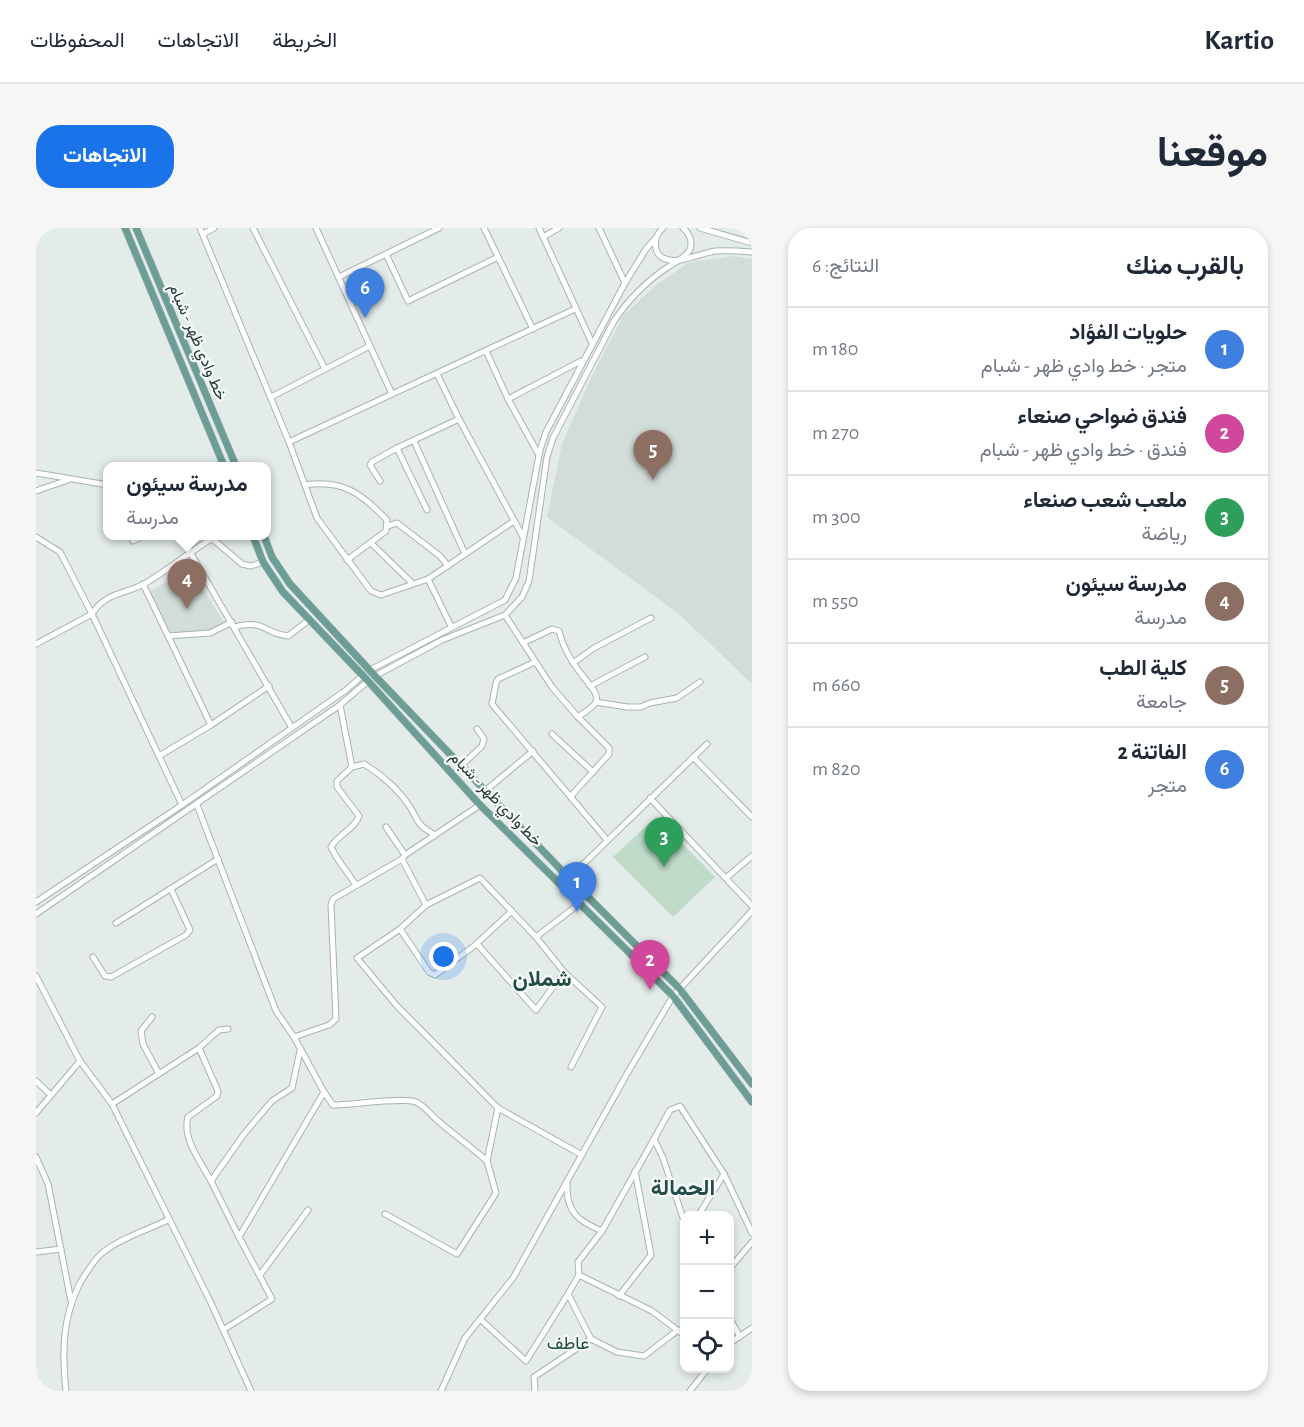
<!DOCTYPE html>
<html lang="ar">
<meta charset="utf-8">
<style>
body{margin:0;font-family:"Alegreya Sans",Vazirmatn,sans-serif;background:#f6f6f7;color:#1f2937;direction:rtl}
.controls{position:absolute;right:18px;bottom:18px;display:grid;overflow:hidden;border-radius:12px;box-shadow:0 3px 9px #0003}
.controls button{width:54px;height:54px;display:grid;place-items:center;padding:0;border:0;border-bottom:2px solid #e0e1e3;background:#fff;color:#1f2937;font:30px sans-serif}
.you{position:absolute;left:408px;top:729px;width:21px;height:21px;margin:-15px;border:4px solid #fff;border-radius:50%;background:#1a73e8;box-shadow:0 0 0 9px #1a73e833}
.badge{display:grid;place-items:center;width:39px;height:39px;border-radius:50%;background:#1a73e8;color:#fff;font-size:20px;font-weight:700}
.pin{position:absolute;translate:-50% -50px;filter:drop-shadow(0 2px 3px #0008)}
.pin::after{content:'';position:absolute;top:32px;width:21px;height:18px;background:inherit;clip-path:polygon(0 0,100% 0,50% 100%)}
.popup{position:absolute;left:67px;top:234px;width:168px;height:78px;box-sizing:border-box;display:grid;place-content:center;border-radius:12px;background:#fff;filter:drop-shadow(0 2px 4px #0005);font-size:20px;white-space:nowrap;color:#747a83}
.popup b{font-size:22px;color:#1f2937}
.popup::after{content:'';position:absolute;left:50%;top:100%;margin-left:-12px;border:12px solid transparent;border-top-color:#fff}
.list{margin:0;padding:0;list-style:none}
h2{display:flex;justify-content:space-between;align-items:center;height:78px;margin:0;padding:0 24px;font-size:26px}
h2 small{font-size:20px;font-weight:400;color:#747a83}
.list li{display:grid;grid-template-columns:39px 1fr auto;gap:18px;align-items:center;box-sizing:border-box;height:84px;padding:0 24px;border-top:2px solid #e0e1e3}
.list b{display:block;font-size:22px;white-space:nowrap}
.list p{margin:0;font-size:20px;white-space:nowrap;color:#747a83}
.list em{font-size:20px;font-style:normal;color:#747a83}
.icon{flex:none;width:33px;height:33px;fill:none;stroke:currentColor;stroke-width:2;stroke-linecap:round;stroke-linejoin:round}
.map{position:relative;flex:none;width:716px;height:1163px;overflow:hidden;direction:ltr;border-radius:24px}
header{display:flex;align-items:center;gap:36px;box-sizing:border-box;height:84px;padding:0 30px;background:#fff;border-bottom:2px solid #e0e1e3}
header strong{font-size:28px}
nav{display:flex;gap:33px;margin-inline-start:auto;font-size:21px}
.intro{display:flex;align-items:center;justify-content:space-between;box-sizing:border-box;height:144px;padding:0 36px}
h1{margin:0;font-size:42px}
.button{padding:15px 27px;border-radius:24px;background:#1a73e8;color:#fff;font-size:21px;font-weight:700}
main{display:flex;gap:36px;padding:0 36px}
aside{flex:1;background:#fff;border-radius:24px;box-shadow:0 3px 9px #0003}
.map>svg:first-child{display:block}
.built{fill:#d2dcd8}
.green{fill:#bfdbc9}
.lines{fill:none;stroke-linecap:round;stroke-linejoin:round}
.minor-casing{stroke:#a7b4b0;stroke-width:7}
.major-casing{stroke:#c2c8c7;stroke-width:8}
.minor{stroke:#fff;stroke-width:5}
.major{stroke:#6c9e95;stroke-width:7}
.labels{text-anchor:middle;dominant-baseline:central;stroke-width:4.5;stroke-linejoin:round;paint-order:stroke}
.street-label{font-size:16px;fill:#253c38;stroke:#f4f9f7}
.neighbourhood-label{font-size:18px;fill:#224d46;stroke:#f4f9f7}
.district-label{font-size:22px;font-weight:bold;fill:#224d46;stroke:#f4f9f7}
</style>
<header>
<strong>Kartio</strong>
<nav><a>الخريطة</a><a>الاتجاهات</a><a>المحفوظات</a></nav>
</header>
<div class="intro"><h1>موقعنا</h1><a class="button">الاتجاهات</a></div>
<main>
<aside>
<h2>بالقرب منك<small>النتائج: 6</small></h2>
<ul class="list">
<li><span class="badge" style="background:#3f7fe0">1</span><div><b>حلويات الفؤاد</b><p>متجر · خط وادي ظهر - شبام</p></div><em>180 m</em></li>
<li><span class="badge" style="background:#d1479c">2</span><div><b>فندق ضواحي صنعاء</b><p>فندق · خط وادي ظهر - شبام</p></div><em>270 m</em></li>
<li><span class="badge" style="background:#2e9e5b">3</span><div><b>ملعب شعب صنعاء</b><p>رياضة</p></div><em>300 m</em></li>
<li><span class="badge" style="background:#8d6e63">4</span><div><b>مدرسة سيئون</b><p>مدرسة</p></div><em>550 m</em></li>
<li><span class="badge" style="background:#8d6e63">5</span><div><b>كلية الطب</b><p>جامعة</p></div><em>660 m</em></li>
<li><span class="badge" style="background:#3f7fe0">6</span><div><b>الفاتنة 2</b><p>متجر</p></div><em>820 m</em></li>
</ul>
</aside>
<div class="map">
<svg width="716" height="1163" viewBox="0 0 716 1163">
<rect width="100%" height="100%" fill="#e4ece9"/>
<g class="built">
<path d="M697,28l19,3v425l-73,-70 -132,-97 15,-73 30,-68 31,-60 33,-31 32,-22z"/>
<path d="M154,340l37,59 -18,6 -38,2 -22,-43z"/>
</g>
<path class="green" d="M620,589l59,60 -42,40 -60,-60z"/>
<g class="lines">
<g class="minor-casing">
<g id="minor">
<path d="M164,0l89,214 28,76 54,73 10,4 47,-16 86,-58"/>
<path d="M217,0l72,141"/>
<path d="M280,0l76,166"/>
<path d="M448,0l49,101"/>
<path d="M503,0l53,115"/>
<path d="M563,0l26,55"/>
<path d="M627,0c-11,10 -11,29 6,32 12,3 33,-7 46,-9 12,-1 25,0 37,1"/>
<path d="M664,0l52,15"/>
<path d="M167,6l11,-6"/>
<path d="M507,9l16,-9"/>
<path d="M350,26l22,47 90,-44"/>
<path d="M303,49l100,-49"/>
<path d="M450,123l22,48 73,-38"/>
<path d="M401,146l22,45 64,118"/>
<path d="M235,169l99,-51"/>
<path d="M472,171l31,56"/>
<path d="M378,213l51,113"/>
<path d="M253,214l286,-133"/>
<path d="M361,220l30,62"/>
<path d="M0,245l72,12"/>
<path d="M344,253l-10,-16 2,-3 25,-14 62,-29"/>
<path d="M269,257c38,-6 57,9 82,35l-1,11 -39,29"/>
<path d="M0,263l32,-11"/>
<path d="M352,298l9,-3 43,33 8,10"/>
<path d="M149,308l5,16 102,176"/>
<path d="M173,308l33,28 9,2 12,-4"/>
<path d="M0,309l24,15 32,62 90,191"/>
<path d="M97,313l9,-5"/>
<path d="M335,315l41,40"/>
<path d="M392,351l23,47"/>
<path d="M107,356l68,141"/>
<path d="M469,387l47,72 26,30 31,31v6l-38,42"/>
<path d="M198,399c8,-2 18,-4 26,-1 13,5 12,8 28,10l21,-16"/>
<path d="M132,408l42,-3 22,-11"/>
<path d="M487,415l29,-14 7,2c6,24 19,39 34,58 2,3 5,8 3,13 -2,5 -13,11 -18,15"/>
<path d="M0,416l56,-30c14,-22 31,-19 52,-30 23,-13 44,-31 67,-45"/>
<path d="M499,434l-37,17 -2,4 -4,21 115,136"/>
<path d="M537,435l21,-15 57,-30"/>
<path d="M334,442l135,-70 11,-22 24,-128 6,-18 79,-149 21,-34 9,-10"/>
<path d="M339,448l67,-36 63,-25 17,-18 7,-16 18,-124 6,-19 61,-117c15,-22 31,-39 54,-54 7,-5 18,-9 22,-18 3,-8 -1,-16 -7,-21"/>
<path d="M554,458l55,-29"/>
<path d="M560,474l31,5h14l9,-4 27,-5 23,-16"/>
<path d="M304,477l12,62"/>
<path d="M516,506l41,38"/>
<path d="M123,528l52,-31 58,-39"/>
<path d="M657,529l59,60"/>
<path d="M425,538l21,-20 2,-7 -7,-10"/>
<path d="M449,563l48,-40"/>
<path d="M614,570l102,108"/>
<path d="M161,577l79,206 18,26 30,55 -85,145 -28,-56 33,-47 28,-33 20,-13 8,-37"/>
<path d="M444,577l-75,50 -3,4 24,46 -26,24 -43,29 40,48 101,102 84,47"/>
<path d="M350,599l19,28"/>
<path d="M533,650l138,-134"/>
<path d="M690,650l26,-22"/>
<path d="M320,657l-19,-27 -6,-11c6,-12 24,-18 28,-31l-22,-29v-6l15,-14 12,-3c17,10 35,26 46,43 10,16 6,17 25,28"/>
<path d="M0,674l146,-97 164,-115 17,-15"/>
<path d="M390,677l54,-27 56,59 43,-33"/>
<path d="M0,686l304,-209 28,-24"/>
<path d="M80,695l102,-64"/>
<path d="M364,701l29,43 6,3 39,-29 38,-35"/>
<path d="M441,716l59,66 28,-38 -28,-35"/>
<path d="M57,729l12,19 6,1 75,-42 4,-5 -19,-41"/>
<path d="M528,744l38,35 -31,60"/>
<path d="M0,748l44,85 32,43"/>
<path d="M116,789l-11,14 2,13 16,30"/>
<path d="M258,809l35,-12 7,-6 -5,-114 2,-6 69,-40"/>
<path d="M163,820l20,-18 9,-1"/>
<path d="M0,853l15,14"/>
<path d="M288,864l9,13c19,0 70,-8 83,-3 9,4 14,12 21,18 16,14 34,27 50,41"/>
<path d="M0,885l44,-52"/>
<path d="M618,911l-52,92 -24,31 1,13 73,36 32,24"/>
<path d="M0,929l12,27 23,117"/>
<path d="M175,953c-10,-19 -29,-42 -23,-64l29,-21 1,-5 -19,-43 -87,56 99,199 40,88"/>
<path d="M531,956c-1,28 11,37 35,47"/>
<path d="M349,986l72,40 39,-61 -9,-32 11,-53"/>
<path d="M662,988l26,-42"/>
<path d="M648,993l-21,-63 -9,-19 16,-29 10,-4 44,68 28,59"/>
<path d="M0,1024l25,-3"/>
<path d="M694,1040l22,-26"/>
<path d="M224,1047l48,-65"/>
<path d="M543,1047l-11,19 23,45"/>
<path d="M583,1068l32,-41 -16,-84"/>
<path d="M444,1091l46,42 42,-67"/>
<path d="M694,1091l10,18"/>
<path d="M187,1102l49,-31 -33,-62"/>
<path d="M694,1115l22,-15"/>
<path d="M30,1163c-4,-38 -4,-73 14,-108 6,-10 13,-22 22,-30 19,-15 45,-23 66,-33"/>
<path d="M405,1163l24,-53 48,-60 115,-206 45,-76 79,-85"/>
<path d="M499,1163l-1,-14 57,-38 26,13 27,4 34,-26"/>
<path d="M654,1163l18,-23"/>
</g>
</g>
<g class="major-casing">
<g id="major">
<path d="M89,0l99,238"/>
<path d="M100,0l100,238"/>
<path d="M217,308l10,26 20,30 85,89 112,124 193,191 79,106"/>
<path d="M228,308l8,21 18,27 85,92 194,202 110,110 73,96"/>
</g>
</g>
<use href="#minor" class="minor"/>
<use href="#major" class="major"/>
</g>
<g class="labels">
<g class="street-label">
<text transform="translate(162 114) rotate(67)">خط وادي ظهر - شبام</text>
<text transform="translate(460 571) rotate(46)">خط وادي ظهر - شبام</text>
</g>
<g class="neighbourhood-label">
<text x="532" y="1116">عاطف</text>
</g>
<g class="district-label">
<text x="506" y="751">شملان</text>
<text x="647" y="960">الحمالة</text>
</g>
</g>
</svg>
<div class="controls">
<button>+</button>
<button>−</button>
<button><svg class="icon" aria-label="locate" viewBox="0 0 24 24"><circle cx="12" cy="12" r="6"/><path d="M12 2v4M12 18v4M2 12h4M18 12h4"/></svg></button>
</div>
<div class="you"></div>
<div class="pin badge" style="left:541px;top:684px;background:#3f7fe0">1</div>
<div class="pin badge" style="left:614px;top:762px;background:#d1479c">2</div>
<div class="pin badge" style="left:628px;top:639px;background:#2e9e5b">3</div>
<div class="pin badge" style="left:151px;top:381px;background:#8d6e63">4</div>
<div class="popup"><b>مدرسة سيئون</b>مدرسة</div>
<div class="pin badge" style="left:617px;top:252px;background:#8d6e63">5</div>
<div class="pin badge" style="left:329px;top:90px;background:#3f7fe0">6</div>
</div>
</main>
